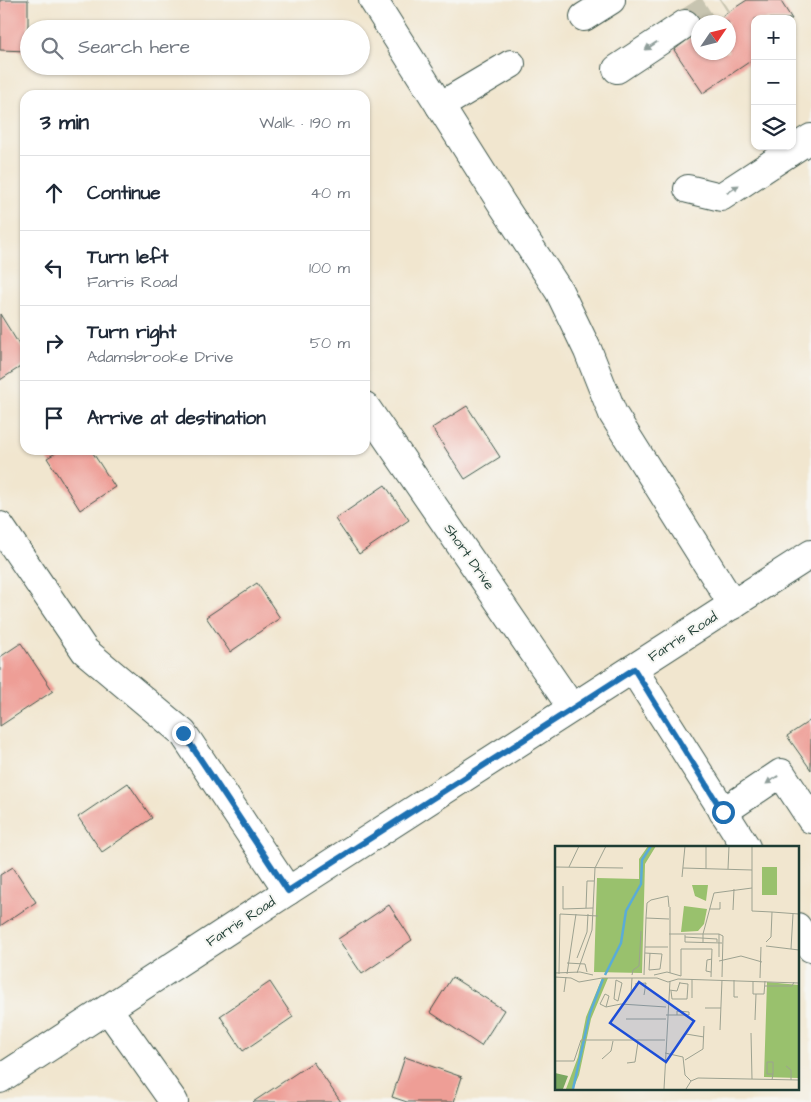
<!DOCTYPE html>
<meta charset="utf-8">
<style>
body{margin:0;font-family:"Architects Daughter",sans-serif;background:#f6f6f7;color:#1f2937}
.controls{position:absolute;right:15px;top:15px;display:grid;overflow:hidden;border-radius:10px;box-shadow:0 1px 4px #0004}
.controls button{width:45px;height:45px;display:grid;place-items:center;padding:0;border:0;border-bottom:1px solid #e0e1e3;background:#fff;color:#1f2937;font:25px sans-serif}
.compass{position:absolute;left:691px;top:15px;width:45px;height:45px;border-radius:50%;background:#fff;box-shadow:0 1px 4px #0004;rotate:55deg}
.stop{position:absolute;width:15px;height:15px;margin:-11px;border:4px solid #1f6fb2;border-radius:50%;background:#fff}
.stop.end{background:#1f6fb2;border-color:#fff;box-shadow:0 1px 5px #0008}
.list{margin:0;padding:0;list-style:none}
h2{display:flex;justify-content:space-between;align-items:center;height:65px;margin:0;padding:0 20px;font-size:21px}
h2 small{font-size:16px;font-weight:400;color:#747a83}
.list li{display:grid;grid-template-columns:32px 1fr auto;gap:15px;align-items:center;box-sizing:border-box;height:75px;padding:0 20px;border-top:1px solid #e0e1e3}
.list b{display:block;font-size:19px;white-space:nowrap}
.list p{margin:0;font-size:16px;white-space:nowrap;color:#747a83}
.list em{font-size:16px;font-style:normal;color:#747a83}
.icon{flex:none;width:28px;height:28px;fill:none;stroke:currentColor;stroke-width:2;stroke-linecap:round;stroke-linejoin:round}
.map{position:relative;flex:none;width:811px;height:1102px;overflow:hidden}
.search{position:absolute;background:#fff;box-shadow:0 1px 4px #0004;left:20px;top:20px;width:350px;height:55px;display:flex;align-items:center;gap:12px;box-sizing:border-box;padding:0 18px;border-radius:28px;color:#747a83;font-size:19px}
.panel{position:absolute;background:#fff;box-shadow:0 1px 4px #0004;left:20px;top:90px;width:350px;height:365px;border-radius:15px}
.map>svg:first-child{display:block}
.building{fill:#ee9e96}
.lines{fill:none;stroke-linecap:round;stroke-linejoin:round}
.minor-tunnel{stroke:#c7c4b0;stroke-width:28;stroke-dasharray:28 14;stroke-linecap:butt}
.minor-casing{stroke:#3e564b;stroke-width:30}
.minor{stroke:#fff;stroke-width:28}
.oneway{fill:#8f9e9a}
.route{stroke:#1f6fb2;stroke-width:6}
.labels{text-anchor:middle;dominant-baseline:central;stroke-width:4;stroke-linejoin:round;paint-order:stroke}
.street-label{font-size:14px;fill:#1f3d34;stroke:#f6f6f2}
.inset-river{fill:none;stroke:#5bacd6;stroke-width:2.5}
.inset-road{fill:none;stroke:#9da291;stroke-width:1}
.view{fill:#1d4ed8;fill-opacity:0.15;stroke:#1d4ed8;stroke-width:2.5}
.inset-edge{fill:none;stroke:#1f3d34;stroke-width:2.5}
</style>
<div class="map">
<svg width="811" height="1102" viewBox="0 0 811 1102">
<rect width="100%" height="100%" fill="#f6f6f2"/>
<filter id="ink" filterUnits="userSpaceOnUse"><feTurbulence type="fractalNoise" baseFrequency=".02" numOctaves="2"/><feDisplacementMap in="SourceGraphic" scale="10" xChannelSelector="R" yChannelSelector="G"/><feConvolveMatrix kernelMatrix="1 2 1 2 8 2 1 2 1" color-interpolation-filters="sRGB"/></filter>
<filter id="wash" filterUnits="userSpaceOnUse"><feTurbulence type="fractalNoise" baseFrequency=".0096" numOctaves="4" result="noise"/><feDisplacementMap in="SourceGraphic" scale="20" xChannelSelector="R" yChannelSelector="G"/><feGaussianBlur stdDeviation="1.12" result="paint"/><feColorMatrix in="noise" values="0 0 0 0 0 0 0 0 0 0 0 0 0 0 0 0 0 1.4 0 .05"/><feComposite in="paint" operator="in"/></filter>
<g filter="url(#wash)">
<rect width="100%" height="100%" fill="#f1e6cf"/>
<g id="blocks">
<g class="building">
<path d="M0,0h28v51l-28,-1z"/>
<path d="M747,0h33l12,19h-37v39l-52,35 -29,-43 24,-18v20h30v-30h-15z"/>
<path d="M0,314l25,40v10l-25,16z"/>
<path d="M467,406l33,51 -35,22 -33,-51z"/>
<path d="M61,450h30l24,37 -35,23 -33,-52z"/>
<path d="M385,485l24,35 -50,34 -24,-35z"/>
<path d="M257,583l23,35 -50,34 -24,-35z"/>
<path d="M21,643l32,48 -53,35v-69z"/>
<path d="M811,720v50l-24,-34z"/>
<path d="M128,783l24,35 -50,34 -24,-35z"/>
<path d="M13,867l23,35 -36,24v-51z"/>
<path d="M389,905l23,35 -50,34 -24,-35z"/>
<path d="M452,977l52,33 -23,36 -51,-34z"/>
<path d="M270,982l23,35 -50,34 -23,-35z"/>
<path d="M405,1057l57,20 -8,25h-47l-15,-5z"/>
<path d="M313,1062l28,40h-88z"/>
</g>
</g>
</g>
<g filter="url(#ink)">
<use href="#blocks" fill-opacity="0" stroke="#3e564b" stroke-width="1"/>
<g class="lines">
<path class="minor-tunnel" d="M685,24l37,-24"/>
<g class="minor-casing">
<g id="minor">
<path d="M373,0l129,204 57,87 29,60 25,63 120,191"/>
<path d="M584,17l27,-17"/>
<path d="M617,69l68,-45"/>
<path d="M440,106l71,-42"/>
<path d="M688,189l33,8 90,-59"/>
<path d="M365,406l207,302"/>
<path d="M0,526l85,125 98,82 105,158"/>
<path d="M633,669l113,178"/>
<path d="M723,812l58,-39 30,46"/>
<path d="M797,927l14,21"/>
<path d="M108,1009l66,93"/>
<path d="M0,1079l288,-188 523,-337"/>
</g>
</g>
<use href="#minor" class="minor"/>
</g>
<defs><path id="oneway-solid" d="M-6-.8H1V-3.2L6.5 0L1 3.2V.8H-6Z" transform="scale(1.25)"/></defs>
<g class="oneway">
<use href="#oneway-solid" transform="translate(651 46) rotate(146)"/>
<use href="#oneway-solid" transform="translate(733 189) rotate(-34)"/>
<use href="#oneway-solid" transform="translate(772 780) rotate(146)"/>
</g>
</g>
<g class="lines" filter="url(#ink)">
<path class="route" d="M183,733l105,158 346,-222 89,143"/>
</g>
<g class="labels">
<g class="street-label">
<text transform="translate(469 557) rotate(55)">Short Drive</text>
<text transform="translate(683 637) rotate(-33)">Farris Road</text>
<text transform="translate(241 922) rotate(-33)">Farris Road</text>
</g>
</g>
<g transform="translate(555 846)">
<rect width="244" height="244" fill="#f1e6cf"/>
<path d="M93,0h8l-11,18 -3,109 -48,-1 3,-94 42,1v-20zM207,21h15v28h-15zM137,39h16l-2,16 -11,-5zM129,60l23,3 -3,15 -6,7 -17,1zM47,132h6l-17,41 -12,56 -6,14h-7l12,-32 8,-40zM212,136l32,3v93l-35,-1z" fill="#99c16d"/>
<path d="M0,227l13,3 -5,13h-8z" fill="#7aa760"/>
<path class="inset-river" d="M50,129l16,-32 5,-32 15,-27 1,-24 9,-14M18,243l17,-76 13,-34"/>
<path class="inset-road" d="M197,0v65l20,1 -1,25 -5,5M0,21l68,1M14,21l10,-21M128,22l69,2M151,23v-23M173,23l1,-23M127,31l3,-31M8,40v23l30,-1M115,61v66M31,62l1,-27h7M154,63h11v-7M178,64l1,-21M217,66l27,2M91,72l1,-15 4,-3 17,-4 1,11M0,76v51M114,88h34v9M164,88h-16l11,-41 38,-5M164,88l4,2 -1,41M130,89v7l37,1M130,91l32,2v3M211,100l33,4M90,101h23M236,103l2,-35M90,107l17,1 -2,15 -11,1 1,-17M164,111v-23M22,112l10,-26 1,-18M164,115l22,-5 21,6M12,117l18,1 2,8M156,126l-5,-1 1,-11 5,-1M0,127l25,-1 13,3M22,127l15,-43 3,-62 11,-22M4,128l1,-60 38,2M12,128l9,-60M77,129l1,-5 6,-4 2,-35M89,129l2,-57 23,1M99,129l13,-3 14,4M126,130v-27h31l-1,28M0,131l16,1 8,4 23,-4h55l11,4 10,-3 121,4M205,132l1,-31M61,134l6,3 -4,18 -4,-2zM179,134v17h4M198,135v13h11l1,-13M80,138l11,-1 -2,12M210,140h27l2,-4M114,144l8,1 3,-9M116,145l1,8h15l1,-15 -8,-1M9,146l2,-15M76,148l1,-16M137,152v-19M51,161l3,-11 -4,-2 -5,10 6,3 15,-3 45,3M150,162h16M111,169h23v-3l-12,-1v4M71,173h40M200,174l1,-26M165,184l2,-50M196,187l1,46M131,188l18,3M110,207l18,4 2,18 6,6M47,213l9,-8 2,-10M130,214l18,-11 1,-23M0,215h19l7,-21h84M72,217l8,-1 3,-20M231,220l5,4v10M217,234l1,-6v-12h-6v12h6M109,243l6,-108M131,243l5,-8 7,-3 101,2"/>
<path class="view" d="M84,136l55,39 -28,41 -56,-39z"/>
<rect width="244" height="244" class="inset-edge"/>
</g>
</svg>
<div class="controls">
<button>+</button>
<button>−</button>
<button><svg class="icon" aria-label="layers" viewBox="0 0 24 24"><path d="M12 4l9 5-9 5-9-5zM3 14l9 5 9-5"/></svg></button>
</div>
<svg class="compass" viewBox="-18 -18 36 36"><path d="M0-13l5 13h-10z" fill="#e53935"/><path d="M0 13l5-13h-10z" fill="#747a83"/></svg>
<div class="stop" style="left:723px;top:812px"></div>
<div class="stop end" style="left:183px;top:733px"></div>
<div class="search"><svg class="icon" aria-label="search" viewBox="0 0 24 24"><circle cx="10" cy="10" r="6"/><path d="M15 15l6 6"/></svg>Search here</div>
<section class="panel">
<h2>3 min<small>Walk · 190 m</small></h2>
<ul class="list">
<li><svg class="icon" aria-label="ahead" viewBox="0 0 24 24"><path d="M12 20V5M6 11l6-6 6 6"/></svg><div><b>Continue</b></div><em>40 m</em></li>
<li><svg class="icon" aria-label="left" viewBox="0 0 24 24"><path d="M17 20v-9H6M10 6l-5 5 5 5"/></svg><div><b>Turn left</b><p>Farris Road</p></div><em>100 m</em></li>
<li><svg class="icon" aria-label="right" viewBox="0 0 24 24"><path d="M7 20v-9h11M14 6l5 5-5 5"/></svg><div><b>Turn right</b><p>Adamsbrooke Drive</p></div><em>50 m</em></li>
<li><svg class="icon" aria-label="arrive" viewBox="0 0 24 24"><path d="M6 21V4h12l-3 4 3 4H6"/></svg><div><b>Arrive at destination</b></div></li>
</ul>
</section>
</div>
